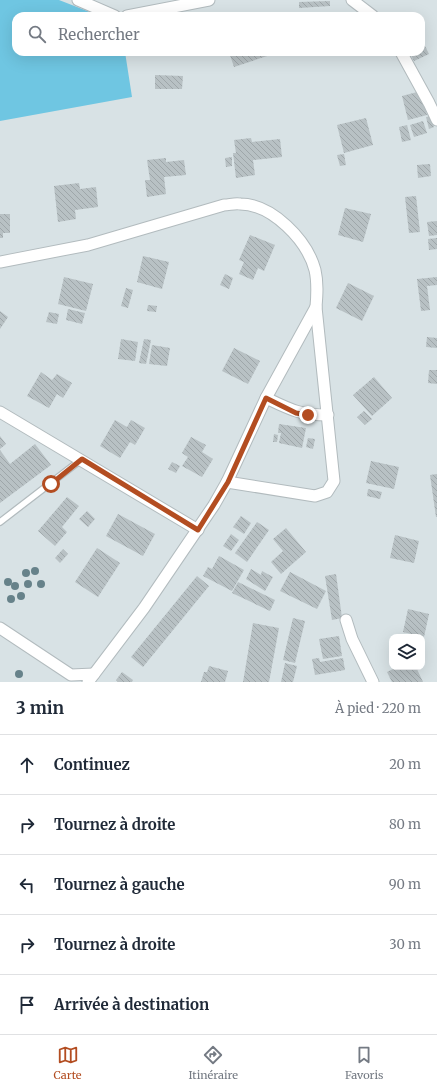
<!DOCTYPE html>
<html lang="fr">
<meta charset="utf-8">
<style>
body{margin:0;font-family:Merriweather,serif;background:#f6f6f7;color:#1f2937}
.controls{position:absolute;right:12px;bottom:12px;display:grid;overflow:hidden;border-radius:8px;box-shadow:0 4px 16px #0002}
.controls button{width:36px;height:36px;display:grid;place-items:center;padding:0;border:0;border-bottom:1px solid #e0e1e3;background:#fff;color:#1f2937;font:20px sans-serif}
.stop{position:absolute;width:12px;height:12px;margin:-9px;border:3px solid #b34d21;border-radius:50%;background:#fff}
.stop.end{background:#b34d21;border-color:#fff;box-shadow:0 1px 4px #0008}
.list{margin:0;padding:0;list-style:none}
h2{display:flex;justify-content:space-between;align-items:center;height:52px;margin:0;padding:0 16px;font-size:17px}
h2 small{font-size:13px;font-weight:400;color:#747a83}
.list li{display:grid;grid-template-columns:26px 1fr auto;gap:12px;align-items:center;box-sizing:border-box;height:60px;padding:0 16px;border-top:1px solid #e0e1e3}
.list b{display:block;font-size:15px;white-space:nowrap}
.list em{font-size:13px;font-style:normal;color:#747a83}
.icon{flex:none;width:22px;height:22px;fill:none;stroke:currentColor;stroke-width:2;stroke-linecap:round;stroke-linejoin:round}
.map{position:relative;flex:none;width:437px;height:682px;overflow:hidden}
.search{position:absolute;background:#fff;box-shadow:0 4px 16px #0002;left:12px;right:12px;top:12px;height:44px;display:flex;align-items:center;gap:10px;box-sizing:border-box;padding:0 14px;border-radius:12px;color:#747a83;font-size:15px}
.sheet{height:352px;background:#fff}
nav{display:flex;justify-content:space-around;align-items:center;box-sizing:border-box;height:56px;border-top:1px solid #e0e1e3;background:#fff;font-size:11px;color:#747a83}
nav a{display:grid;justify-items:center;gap:2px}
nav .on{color:#b34d21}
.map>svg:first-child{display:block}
.green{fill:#6fc6e2}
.building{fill:url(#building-back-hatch)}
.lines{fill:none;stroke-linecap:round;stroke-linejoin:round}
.lane-casing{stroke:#b2bbbe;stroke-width:8}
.street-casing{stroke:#b2bbbe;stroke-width:13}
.lane{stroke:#fff;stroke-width:5.5}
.street{stroke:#fff;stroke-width:11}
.tree{fill:#67828a}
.route{stroke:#b34d21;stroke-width:5}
</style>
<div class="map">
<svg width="437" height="682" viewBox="0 0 437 682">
<defs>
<pattern id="building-back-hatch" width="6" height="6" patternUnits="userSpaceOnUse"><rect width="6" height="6" fill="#b8c1c4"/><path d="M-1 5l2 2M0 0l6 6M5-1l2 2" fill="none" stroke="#9ea6a9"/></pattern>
</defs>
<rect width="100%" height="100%" fill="#d8e2e5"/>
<path class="green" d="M0,0h59l41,16h-84v36h109l7,45 -132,24z"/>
<g class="building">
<path d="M330,1v5l-31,2v-6z"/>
<path d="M425,46l4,8 -15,7 -4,-8 11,-1v-4z"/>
<path d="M229,52h37l1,4 -33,11z"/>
<path d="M367,52h16v1l-16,1z"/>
<path d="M155,75l28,1 -1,13h-27z"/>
<path d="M421,91l6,24 -19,5 -6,-24z"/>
<path d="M432,116l2,11 -5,2 -3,-12z"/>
<path d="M366,118l7,27 -29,8 -7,-28z"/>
<path d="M423,121l4,12 -13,4 -4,-12z"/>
<path d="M407,125l4,15 -9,2 -3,-15z"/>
<path d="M251,138l1,4 28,-3 2,18 -29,3 2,15 -19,3 -3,-25h3l-2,-13z"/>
<path d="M344,154l2,11 -6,1 -3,-11z"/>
<path d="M232,157v9l-6,1 -1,-9z"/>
<path d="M166,158v4l18,-2 2,15 -22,2 2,17 -19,3 -2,-17h5l-3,-20z"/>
<path d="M430,164l1,12 -13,2 -1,-13z"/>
<path d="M79,183l1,6 16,-2 2,20 -23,3 1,9 -18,3 -4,-36z"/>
<path d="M416,196l4,36 -11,1 -4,-36z"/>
<path d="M345,208l26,6 -8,28 -25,-7z"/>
<path d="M0,214h10v19h-7v5h-3z"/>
<path d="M437,221v14l-8,1 -2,-14z"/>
<path d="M250,235l25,10 -11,26 -6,-3 -5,12 -14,-6 5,-12 -5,-2z"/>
<path d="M437,238v11l-8,1 -1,-11z"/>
<path d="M143,256l26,6 -7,27 -25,-7z"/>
<path d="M225,274l8,4 -4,11 -9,-4z"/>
<path d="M64,277l29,7 -7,27 -28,-7z"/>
<path d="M437,277v8l-10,1 3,24 -9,1 -4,-32z"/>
<path d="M348,283l26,13 -12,25 -26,-13z"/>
<path d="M126,288l7,2 -5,18 -7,-2z"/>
<path d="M148,305l9,1 -1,6 -9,-1z"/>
<path d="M68,309l17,4 -3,11 -16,-4z"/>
<path d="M0,311l8,6 -8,12z"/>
<path d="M49,312l10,2 -2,10 -11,-2z"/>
<path d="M427,337l10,1v10l-11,-1z"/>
<path d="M121,339l17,3 -3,19 -17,-2z"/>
<path d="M144,339l7,1 -5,24 -7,-1z"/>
<path d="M152,345l18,3 -3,18 -18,-2z"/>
<path d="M234,348l26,13 -12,23 -26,-13z"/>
<path d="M429,370h8v14l-9,-1z"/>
<path d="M41,372l11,8 5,-6 15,9 -9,15 -6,-4 -8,14 -22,-12z"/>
<path d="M374,377l18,21 -20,18 -19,-21z"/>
<path d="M364,411l8,8 -7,6 -8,-8z"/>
<path d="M115,420l12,7 4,-7 14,8 -10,17 -5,-3 -10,16 -20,-12z"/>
<path d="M279,424l27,4 -4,20 -23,-5 2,-10h-3z"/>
<path d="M274,434l4,1 -1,7h-4z"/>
<path d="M0,436l6,8 -6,5z"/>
<path d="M191,437l15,8 -4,7 11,7 -11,18 -20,-11 6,-9 -6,-4z"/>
<path d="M308,438l7,1 -2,10 -7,-2z"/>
<path d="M35,444l16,21 -51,38v-53l10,14z"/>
<path d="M371,461l28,6 -5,22 -28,-6z"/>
<path d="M172,462l8,4 -4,7 -8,-4z"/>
<path d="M437,474v43h-1l-6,-42z"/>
<path d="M368,489l14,3 -2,7 -13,-3z"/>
<path d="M67,497l12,9 -17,21 5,5 -12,14 -17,-15z"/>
<path d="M87,511l8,8 -7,8 -9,-8z"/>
<path d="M118,514l37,20 -12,22 -37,-20z"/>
<path d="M241,516l10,7 -7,11 -11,-7z"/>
<path d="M257,522l12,8 -22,32 -12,-9z"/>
<path d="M286,528l20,24 -25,22 -10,-12 12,-11 -10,-12z"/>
<path d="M231,534l8,6 -8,11 -8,-5z"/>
<path d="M395,535l24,6 -5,22 -24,-5z"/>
<path d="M97,548l23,15 -22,34 -23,-15z"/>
<path d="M63,549l5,5 -8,9 -5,-5z"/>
<path d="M219,556l25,14 -12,21 -29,-15 5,-9 4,2z"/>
<path d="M251,569l10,6 1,-4 11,6 -8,14 -19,-12z"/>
<path d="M290,572l36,19 -9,18 -37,-18z"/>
<path d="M336,574l6,44 -10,2 -7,-44z"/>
<path d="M197,576l12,10 -66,81 -12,-10z"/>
<path d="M238,582l37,18 -5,11 -38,-18z"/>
<path d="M408,609l21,5 -5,23 -21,-5z"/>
<path d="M293,618l12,3 -10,42 -12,-3z"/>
<path d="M253,623l26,5 -10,54h-26z"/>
<path d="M339,636l3,20 -19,3 -4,-20z"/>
<path d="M319,658l1,4 23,-4 2,12 -30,5 -3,-16z"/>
<path d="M285,663l12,3 -4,16h-12z"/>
<path d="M209,666l19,5 -3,11h-24l3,-10h3z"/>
<path d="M397,667h19l7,15h-31l-5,-10z"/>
<path d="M122,672l11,8 -1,2h-14l-2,-2z"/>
</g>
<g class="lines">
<g class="lane-casing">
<path id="lane" d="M0,522l82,-63"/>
</g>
<g class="street-casing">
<g id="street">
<path d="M78,0l37,16"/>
<path d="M352,0l21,16"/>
<path d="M127,16l82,-16"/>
<path d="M401,52l28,51 8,17"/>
<path d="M0,262l88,-17 136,-40c5,0 11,-2 16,-1 32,0 67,36 75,66 3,13 2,25 1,37l18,174 -7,11 -12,4 -88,-14"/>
<path d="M266,398c25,12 34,17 62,17"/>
<path d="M0,412l198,118"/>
<path d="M346,620l6,19 21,43"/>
<path d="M0,628l71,47 23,-1"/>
<path d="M88,682l56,-74 70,-103 13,-23 39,-84 50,-91"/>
</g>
</g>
<use href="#lane" class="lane"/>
<use href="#street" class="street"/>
</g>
<g class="tree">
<circle cx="35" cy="571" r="4"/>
<circle cx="26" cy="573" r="4"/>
<circle cx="8" cy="582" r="4"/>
<circle cx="28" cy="584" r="4"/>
<circle cx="41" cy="584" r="4"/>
<circle cx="15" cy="586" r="4"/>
<circle cx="21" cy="596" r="4"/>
<circle cx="11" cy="599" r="4"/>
<circle cx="19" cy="674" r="4"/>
</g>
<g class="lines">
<path class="route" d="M51,484l31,-25 116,71 30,-48 38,-84 30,15 12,2"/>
</g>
</svg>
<div class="controls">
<button><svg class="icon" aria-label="layers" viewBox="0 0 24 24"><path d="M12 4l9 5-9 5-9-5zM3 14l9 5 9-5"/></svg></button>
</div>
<div class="stop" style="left:51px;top:484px"></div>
<div class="stop end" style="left:308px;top:415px"></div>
<div class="search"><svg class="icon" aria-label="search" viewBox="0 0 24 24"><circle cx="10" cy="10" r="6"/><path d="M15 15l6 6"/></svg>Rechercher</div>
</div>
<section class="sheet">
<h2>3 min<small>À pied · 220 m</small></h2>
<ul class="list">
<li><svg class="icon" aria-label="ahead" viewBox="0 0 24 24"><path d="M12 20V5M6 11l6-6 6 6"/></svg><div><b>Continuez</b></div><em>20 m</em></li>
<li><svg class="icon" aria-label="right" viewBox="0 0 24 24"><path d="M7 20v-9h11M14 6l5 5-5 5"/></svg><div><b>Tournez à droite</b></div><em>80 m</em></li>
<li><svg class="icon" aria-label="left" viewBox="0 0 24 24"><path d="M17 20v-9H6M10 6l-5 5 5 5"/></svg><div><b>Tournez à gauche</b></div><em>90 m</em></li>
<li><svg class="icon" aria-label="right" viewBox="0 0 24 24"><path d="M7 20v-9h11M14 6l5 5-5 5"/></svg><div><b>Tournez à droite</b></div><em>30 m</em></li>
<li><svg class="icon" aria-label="arrive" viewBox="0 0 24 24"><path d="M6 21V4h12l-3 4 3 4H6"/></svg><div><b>Arrivée à destination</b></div></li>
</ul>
</section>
<nav>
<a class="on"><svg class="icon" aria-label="map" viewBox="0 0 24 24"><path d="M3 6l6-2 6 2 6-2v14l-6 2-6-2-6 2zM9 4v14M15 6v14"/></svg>Carte</a>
<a><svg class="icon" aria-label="directions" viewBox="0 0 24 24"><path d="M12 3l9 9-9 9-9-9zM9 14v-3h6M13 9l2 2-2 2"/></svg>Itinéraire</a>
<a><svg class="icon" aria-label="saved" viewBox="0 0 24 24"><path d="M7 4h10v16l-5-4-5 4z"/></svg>Favoris</a>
</nav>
